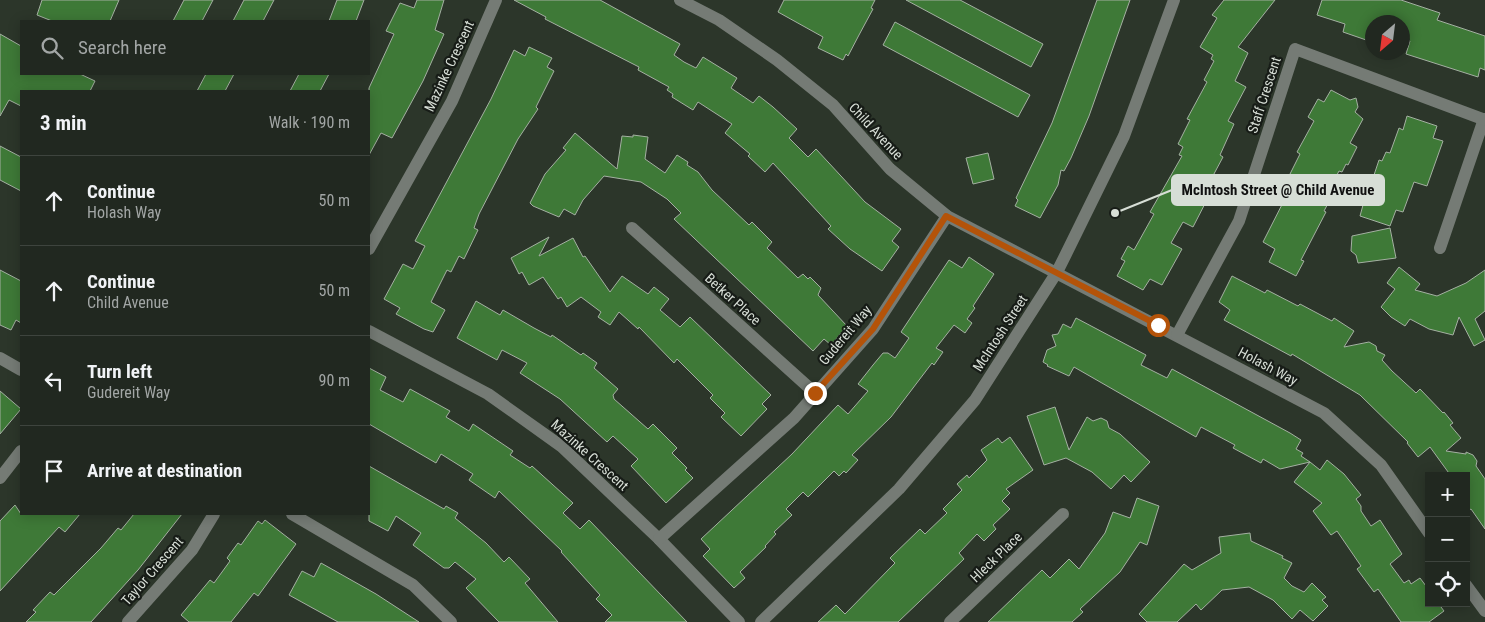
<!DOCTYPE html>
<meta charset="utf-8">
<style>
body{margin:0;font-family:"Roboto Condensed",sans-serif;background:#2d342d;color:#f1f3f6}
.controls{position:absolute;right:15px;bottom:15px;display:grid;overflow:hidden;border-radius:0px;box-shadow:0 2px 12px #0003}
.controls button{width:45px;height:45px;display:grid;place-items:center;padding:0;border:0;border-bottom:1px solid #3e443e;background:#212820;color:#f1f3f6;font:25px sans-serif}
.compass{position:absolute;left:1365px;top:15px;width:45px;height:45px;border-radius:50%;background:#212820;box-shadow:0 2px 12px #0003;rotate:208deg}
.stop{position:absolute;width:15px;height:15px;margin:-11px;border:4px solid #b45309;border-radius:50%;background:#fff}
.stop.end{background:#b45309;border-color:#fff;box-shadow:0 1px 5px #0008}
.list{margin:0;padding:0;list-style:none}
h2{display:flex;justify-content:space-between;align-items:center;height:65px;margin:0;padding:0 20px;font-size:21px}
h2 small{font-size:16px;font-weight:400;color:#a2a6a5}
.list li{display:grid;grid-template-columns:32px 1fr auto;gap:15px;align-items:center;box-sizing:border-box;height:90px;padding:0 20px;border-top:1px solid #3e443e}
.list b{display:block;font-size:19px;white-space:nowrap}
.list p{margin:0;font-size:16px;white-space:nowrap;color:#a2a6a5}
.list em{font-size:16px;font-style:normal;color:#a2a6a5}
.icon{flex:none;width:28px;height:28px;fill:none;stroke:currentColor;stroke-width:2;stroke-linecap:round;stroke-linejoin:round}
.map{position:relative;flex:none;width:1485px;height:622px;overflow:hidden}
.search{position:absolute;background:#212820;box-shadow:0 2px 12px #0003;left:20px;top:20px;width:350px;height:55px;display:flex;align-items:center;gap:12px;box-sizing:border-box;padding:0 18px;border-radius:0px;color:#a2a6a5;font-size:19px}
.panel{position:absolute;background:#212820;box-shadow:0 2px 12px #0003;left:20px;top:90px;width:350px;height:425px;border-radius:0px}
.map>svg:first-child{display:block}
.building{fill:#3e7937;stroke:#a4b0a2}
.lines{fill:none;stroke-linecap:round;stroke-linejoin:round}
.minor{stroke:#757b75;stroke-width:12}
.route{stroke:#b45309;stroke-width:6}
.labels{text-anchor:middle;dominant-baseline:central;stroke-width:4.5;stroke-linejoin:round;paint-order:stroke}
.street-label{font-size:14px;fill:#d7ded6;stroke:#171c17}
.leader{fill:none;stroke:#d7ded6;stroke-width:2}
.callout-dot{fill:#d7ded6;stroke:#171c17;stroke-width:2}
.callout{fill:#d7ded6;stroke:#d7ded6;stroke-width:2}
.callout-label{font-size:15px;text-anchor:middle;font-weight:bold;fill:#111}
</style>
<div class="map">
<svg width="1485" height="622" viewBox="0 0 1485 622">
<rect width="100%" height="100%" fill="#2c362a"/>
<g class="building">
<path d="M42,0h77l-9,21h-58l-15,-6z"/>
<path d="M184,0h29l-11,21h-29z"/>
<path d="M244,0h30l-11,21h-30z"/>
<path d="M337,0h27l-8,21h-27z"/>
<path d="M417,0h27l-9,30 9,4 -21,47 -31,57 -11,-5 -12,22v-67l25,-54 -8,-3 14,-28 14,5z"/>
<path d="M514,0h86l80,44 -6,11 10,7 12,6 7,-11 34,21 -6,10 22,15 6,-7 14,11 24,22 -8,9 19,19 8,-8 49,53 36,27 -9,12 7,6 -17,24 -32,-22 -22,-20 3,-3 -58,-63 -8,9 -17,-16 2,-2 -25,-21 7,-9 -34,-22 -5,8 -21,-13 1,-3 -6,-4 2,-3 -31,-17 1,-3 -94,-48 1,-2z"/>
<path d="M784,0h91l-4,8 2,1 -14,26 -11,21 -2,-2 -3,6 -25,-12 5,-11 -45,-25z"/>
<path d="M906,0h54l83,44 -12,23z"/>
<path d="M1097,0h33l-41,116 -18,42 -7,13 -3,-1 -3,15 -18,33 -25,-12 3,-6 -2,-2 36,-75z"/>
<path d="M1224,0h51l-37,47 10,6 -13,28 11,6 -18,34 6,3 -14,31 3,2 -16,30 5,3 -19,37 -10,-5 -12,21 11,6 -20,36 -12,-6 -7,11 -26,-14 8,-15 -4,-2 7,-13 6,4 20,-36 -4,-2 32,-56 -3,-1 4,-8 -5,-3 12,-24 -3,-1 20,-37 -3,-2 10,-19 -3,-2 2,-4 -13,-8 17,-29 -5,-3z"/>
<path d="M1322,0h79l39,13 -3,7 48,16v34l-5,-2 -2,9 -72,-23 4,-13 -8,-2v-17h-30v20l-29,-10 2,-8 -28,-9z"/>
<path d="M895,22l135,73 -12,22 -135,-72z"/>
<path d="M0,34l21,12v28h59l15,7 -5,10h-69v15l-12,-6 -9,16z"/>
<path d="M529,47l23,11 -5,9 7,4 -18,36 2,2 -20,30 -39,75 -5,14 4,2 -14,29 -5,-3 -8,16 -4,-2 -16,32 14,8 -12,22 -9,-3 -28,-15 4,-6 -16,-9 19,-35 10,5 12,-23 -10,-5 76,-142 23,-49 11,6z"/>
<path d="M206,74h28l-9,17h-28z"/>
<path d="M299,74h30l-9,17h-30z"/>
<path d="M1331,90l19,10 6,-2 2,9 -3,5 8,7 -13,24 7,4 -9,18 -2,-1 -4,8 -3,-1 -12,23 5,2 -8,15 2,1 -25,48 3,1 -8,15 -27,-14 6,-13 -12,-7 33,-65 -6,-3 10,-20 -3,-2 17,-31 -6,-4 10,-18 6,3z"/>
<path d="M1407,116l30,10 -4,12 10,3 -16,45 -13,-4 -11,30 -7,-2 -6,16 -30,-10 9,-33 3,-2 7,-21 3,1 4,-9 4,1 9,-25 4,2z"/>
<path d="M575,133l42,36 5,-33 11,1v-2l15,2 -3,22 20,14 12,-18 11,7 -1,3 11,7 14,18 37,35 3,-3 20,20 -5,6 31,30 5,-4 5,5 2,-2 11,11 -3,7 29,31 -16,19 -7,-6 -11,12 -139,-132 7,-6 -14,-14 -26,-17 -37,-6 -21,24 -8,15 -11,-6 -5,8 -26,-11 -3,-3 15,-29 21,-24 -3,-2z"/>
<path d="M0,146l21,11v34l-21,-11z"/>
<path d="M988,153l6,26 -21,5 -7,-26z"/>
<path d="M1390,228l6,30 -38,5 -2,-8 -5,-4 1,-15z"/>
<path d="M549,237l-10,19 34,-18 10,19 2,-1 25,36 12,-16 26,18 6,-7 15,12 -9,11 20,17 10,-10 81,78 -9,9 5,5 -26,27 -20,-19 4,-4 -15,-15 3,-3 -36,-36 -3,4 -35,-36 -1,2 -19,-17 -9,13 -12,-8 3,-5 -20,-15 -14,10 -6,-10 -3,2 -15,-22 -14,8 -7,-13 -3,2 -8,-16z"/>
<path d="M969,257l25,17 -21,32 2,2 -8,11 5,4 -7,10 -11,-8 -18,23 7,4 -9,13 -2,-2 -41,54 -39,38 6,5 -12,13 -2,-2 -5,5 -5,-5 -26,26 -5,-5 -17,17 6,6 -18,17 2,2 -11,12 1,1 -26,25 5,6 -11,10 -31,-32 7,-7 -9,-10 91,-85 46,-49 10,9 20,-23 -10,-7 15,-19 10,-12h5l7,5 14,-20 -8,-6 48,-72 13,8z"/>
<path d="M1399,267l21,17 -5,6 22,6 29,-13 19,-13v41l-10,8 10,21 -11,6 -15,-29 -6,18 -24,-6 -19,-10 -5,7 -14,-9 -10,-10 14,-18 -8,-6z"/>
<path d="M0,270l21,11v42l-5,-3 -5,10 -11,-5z"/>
<path d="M1232,276l33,17 2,-3 31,16 2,-2 32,17 2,-3 20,13 -10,16 25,-5 7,4 1,5 8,4 -3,5 10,11 24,22 4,-4 23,24 1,-1 9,11 -3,2 11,13 -15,13 20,3v-2l7,3 4,6 -1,5 9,13v50l-14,-20 -5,3v-36h-15l-21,-29 -12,10 -11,-14 1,-1 -48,-47 -68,-41 -1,2 -67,-36 6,-10 -11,-8z"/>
<path d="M476,301l24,14 3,-5 31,18 17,9 1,-2 29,20 2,-2 14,10 -3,5 24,21 -5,6 1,4 34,30 5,-5 24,24 -5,5 15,15 -2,2 8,8 -27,25 -35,-37 7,-7 -25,-23 -6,6 -47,-43 -40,-26 7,-10 -25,-13 -5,10 -40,-22z"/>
<path d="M1076,318l70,37 -5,10 26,13 5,-9 118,64 11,7 -5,9 7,4 -2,3 9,6 -30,7 -17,-10 -2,4 -28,-15 2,-3 -34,-18 -5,10 -122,-70 -5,9 -22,-10 1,-1 -5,-3 4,-12 9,-4 -4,-11 6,-1 5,-10 8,4z"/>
<path d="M369,368l17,9 -6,13 23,12 7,-13 40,22 -4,6 23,14 4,-7 40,27 -3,4 20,13 2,-2 41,37 -10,10 17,16 9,-9 98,102h-82l7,-7 -16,-16 4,-4 -39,-43 1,-1 -63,-60 -4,7 -26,-18 4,-6 -32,-20 -5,9 -67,-39z"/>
<path d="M0,391l21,18 -21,25z"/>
<path d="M1055,407l14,43 18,-33 6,4 8,-3 6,3 2,7 11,6 30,28 -19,20 -7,-7 -13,14 -19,-17 -26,-14 -22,7 -17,-49z"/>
<path d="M1010,437l23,33 -27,19 4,4 -8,8 8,8 -17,16 3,4 -12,12 -7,-7 -18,19 5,6 -66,63h-80l18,-17 9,9 50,-51 -5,-5 30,-29 5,5 22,-21 -4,-4 19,-19 -5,-6 10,-9 2,3 18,-18 -6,-10 17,-12 4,5z"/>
<path d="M1327,460l17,14 17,21 -5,4 5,7v5l10,15 9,-6 22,34 -12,10 14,19 5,-3 2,4 9,-6 9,12v13h9l6,8 -15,11h-28l-23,-33 -4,3 -17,-23 4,-3 -24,-35 -6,4 -18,-24 9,-8 -28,-21 16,-20 10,8z"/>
<path d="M369,466l75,43 2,-3 12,7 -3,5 31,25 18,19 5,-5 21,22 -5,4 33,39h-59l-33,-34 10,-9 -21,-17 -6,6h-5l-31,-23 8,-12 -25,-17 -8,15 -19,-10z"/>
<path d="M1137,498l22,8 -12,39 -7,-3 -20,30 -40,37 3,3 -11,10h-84l54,-52 8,8 19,-19 10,10 26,-36 8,-21 17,6z"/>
<path d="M15,505l6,9h59l-15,18 -6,-5 -59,64v-70z"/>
<path d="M134,514h48l-44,56 -47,52h-65l10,-10 -3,-2 17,-18 4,3 47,-47 17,-20 3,2z"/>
<path d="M265,520l31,24 -38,52 -4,-3 -23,29h-42l-8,-7 29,-35 4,3 16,-22 -3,-3 11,-15 3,2 17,-24 4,3z"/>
<path d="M1250,533l1,8 32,15 -1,2 10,5 -8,15 8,8 12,6 8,-9 14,14 -4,3 6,6 -15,15 -13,-11 -8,9 -19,-19 -24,-13 -27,3 -21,20 -5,-6 -19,18h-30l-8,-8 45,-50 8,6 29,-17 -2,-16z"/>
<path d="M321,563l55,31 43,28h-81l-49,-27 13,-24 12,6z"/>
</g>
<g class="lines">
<g class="minor">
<path d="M680,0l39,20 58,40 56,45 57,64 57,47 377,197 57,52 48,68"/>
<path d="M632,228l183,165"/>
<path d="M1440,248l44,-129"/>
<path d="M369,249l83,-148 44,-101"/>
<path d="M369,331l119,63 73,52 98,93 80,83"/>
<path d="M1177,335l62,-114 56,-172 190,71"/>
<path d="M0,358l21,12"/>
<path d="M0,478l21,-27"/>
<path d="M292,514l121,71 38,37"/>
<path d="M659,539l135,-121 79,-89 74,-113"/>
<path d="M1466,585l19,26"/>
<path d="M128,622l64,-72 22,-36"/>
<path d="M761,622l138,-133 76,-89 82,-128 9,-18 58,-118 50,-136"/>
<path d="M950,622l113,-108"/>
</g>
</g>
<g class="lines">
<path class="route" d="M815,393l58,-64 73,-113 212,109"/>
</g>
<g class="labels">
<g class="street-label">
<text transform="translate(449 66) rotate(-65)">Mazinke Crescent</text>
<text transform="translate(1264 95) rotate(-72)">Staff Crescent</text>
<text transform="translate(876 131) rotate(47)">Child Avenue</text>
<text transform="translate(733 299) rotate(42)">Betker Place</text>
<text transform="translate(1000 333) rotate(-57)">McIntosh Street</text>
<text transform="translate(845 335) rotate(-50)">Gudereit Way</text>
<text transform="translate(1268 366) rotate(28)">Holash Way</text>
<text transform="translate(590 455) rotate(42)">Mazinke Crescent</text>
<text transform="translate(996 557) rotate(-44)">Hleck Place</text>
<text transform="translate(152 571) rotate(-49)">Taylor Crescent</text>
</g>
</g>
<path class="leader" d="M1115 213L1172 190"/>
<circle class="callout-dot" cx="1115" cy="213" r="5"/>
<rect class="callout" x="1172" y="175" width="212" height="30" rx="5"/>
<g class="callout-label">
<text x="1278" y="195">McIntosh Street @ Child Avenue</text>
</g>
</svg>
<div class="controls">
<button>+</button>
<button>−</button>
<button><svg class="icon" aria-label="locate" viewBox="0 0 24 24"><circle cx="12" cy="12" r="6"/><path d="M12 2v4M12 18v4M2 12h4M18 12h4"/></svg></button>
</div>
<svg class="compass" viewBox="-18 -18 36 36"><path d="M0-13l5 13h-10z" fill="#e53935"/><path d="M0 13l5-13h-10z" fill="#a2a6a5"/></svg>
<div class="stop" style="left:1158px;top:325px"></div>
<div class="stop end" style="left:815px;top:393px"></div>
<div class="search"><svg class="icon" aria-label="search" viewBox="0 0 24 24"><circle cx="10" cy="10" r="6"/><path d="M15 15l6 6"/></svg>Search here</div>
<section class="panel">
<h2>3 min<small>Walk · 190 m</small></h2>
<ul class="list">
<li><svg class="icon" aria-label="ahead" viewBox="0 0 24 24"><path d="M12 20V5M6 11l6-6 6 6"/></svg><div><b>Continue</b><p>Holash Way</p></div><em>50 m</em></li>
<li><svg class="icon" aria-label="ahead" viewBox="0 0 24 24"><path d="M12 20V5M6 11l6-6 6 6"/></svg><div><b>Continue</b><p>Child Avenue</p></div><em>50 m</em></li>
<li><svg class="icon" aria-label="left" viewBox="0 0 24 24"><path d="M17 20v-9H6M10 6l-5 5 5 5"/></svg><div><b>Turn left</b><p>Gudereit Way</p></div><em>90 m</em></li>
<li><svg class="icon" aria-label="arrive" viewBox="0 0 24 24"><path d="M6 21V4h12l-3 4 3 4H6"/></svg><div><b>Arrive at destination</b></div></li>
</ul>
</section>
</div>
